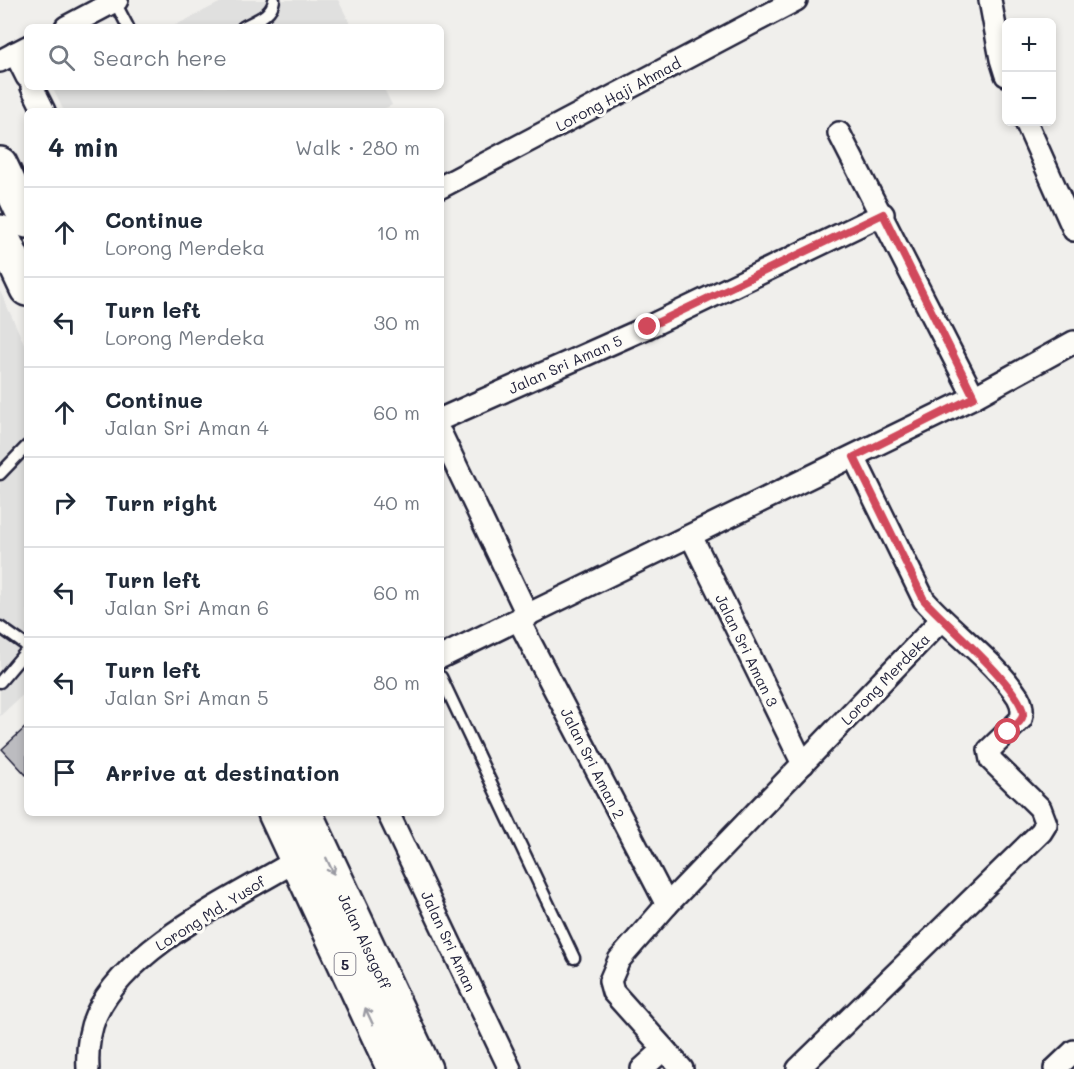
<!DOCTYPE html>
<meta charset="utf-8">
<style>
body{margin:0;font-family:Mali,sans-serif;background:#f2f2f3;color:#1f2937}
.controls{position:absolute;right:18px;top:18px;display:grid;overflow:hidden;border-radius:9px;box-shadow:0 3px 9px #0003}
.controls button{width:54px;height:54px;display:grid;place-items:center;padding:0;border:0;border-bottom:2px solid #e0e1e3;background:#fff;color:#1f2937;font:30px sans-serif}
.stop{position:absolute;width:18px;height:18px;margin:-14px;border:4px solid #d1495b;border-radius:50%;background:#fff}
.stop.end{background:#d1495b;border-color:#fff;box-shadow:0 2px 6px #0008}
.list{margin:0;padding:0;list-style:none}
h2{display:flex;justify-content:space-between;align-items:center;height:78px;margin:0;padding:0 24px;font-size:26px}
h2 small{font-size:20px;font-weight:400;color:#747a83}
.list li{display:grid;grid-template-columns:39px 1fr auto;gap:18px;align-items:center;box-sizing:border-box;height:90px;padding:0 24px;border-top:2px solid #e0e1e3}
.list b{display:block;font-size:22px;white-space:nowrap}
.list p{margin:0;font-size:20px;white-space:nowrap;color:#747a83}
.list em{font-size:20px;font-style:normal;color:#747a83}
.icon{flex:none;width:33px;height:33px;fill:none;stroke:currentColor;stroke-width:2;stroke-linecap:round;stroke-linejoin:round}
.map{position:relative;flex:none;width:1074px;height:1069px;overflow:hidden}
.search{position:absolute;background:#fff;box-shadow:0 3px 9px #0003;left:24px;top:24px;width:420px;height:66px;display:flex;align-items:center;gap:15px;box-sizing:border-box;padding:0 21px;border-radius:9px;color:#747a83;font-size:22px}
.panel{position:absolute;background:#fff;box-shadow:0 3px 9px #0003;left:24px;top:108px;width:420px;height:708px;border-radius:9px}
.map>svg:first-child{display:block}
.built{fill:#e0e0df}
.building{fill:#bcbcc0;stroke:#22223b;stroke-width:1.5}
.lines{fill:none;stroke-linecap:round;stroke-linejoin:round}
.service-casing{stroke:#22223b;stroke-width:15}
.minor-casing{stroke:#22223b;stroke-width:26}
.trunk-casing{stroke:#22223b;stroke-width:38}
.service{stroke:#fdfcf7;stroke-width:10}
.minor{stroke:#fdfcf7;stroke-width:21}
.trunk{stroke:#fdfcf7;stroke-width:33}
.oneway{stroke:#9a9aa2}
.route{stroke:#d1495b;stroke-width:8}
.labels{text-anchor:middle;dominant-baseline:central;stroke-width:6;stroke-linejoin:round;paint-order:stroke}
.shield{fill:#fdfcf7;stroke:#646373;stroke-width:1.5}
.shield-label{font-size:14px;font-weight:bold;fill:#22223b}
.street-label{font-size:15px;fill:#22223b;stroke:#fdfcf7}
</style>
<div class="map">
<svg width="1074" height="1069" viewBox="0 0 1074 1069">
<rect width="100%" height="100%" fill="#f0efec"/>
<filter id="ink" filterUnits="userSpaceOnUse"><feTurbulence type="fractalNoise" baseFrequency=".0167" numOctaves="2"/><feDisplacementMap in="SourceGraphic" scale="12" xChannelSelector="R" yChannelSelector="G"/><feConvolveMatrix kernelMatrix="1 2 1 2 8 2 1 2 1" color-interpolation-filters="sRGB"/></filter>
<g filter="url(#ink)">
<g class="built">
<path d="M225,0h113l14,27h-180z"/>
<path d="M56,87h327l9,18 -12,6h-316l-11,-22z"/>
<path d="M0,291l27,59v341l-27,25z"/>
</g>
<path class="building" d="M27,726v50l-25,-27z"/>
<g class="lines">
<g class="service-casing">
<g id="service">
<path d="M115,2l13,25"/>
<path d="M243,27c13,-7 29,-12 31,-27"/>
<path d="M0,474l27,-28"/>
<path d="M0,627l27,19"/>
<path d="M441,677l133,281"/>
<path d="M0,682l27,-32"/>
</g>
</g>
<g class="minor-casing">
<g id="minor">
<path d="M990,0l11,59 5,16"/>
<path d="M66,27l51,-27"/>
<path d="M15,53l12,24"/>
<path d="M0,61l27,-14"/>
<path d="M32,87l12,24"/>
<path d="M1026,122l48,108"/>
<path d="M839,133l135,264"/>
<path d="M441,187l355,-187"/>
<path d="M441,419l207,-92 235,-113"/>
<path d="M441,434l87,182"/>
<path d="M691,536l112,228"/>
<path d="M519,621l148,284"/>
<path d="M441,657l533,-260 100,-55"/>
<path d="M388,813l122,256"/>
<path d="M88,1069c-1,-18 1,-38 8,-54 32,-69 138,-117 201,-155"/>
<path d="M642,1069l22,-20"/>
<path d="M682,1069l-69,-77 -3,-11 9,-21 48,-55 274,-285"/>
<path d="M798,1069l243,-237 5,-8 -6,-16 -49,-48 -2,-10 32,-31c2,-7 1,-15 -3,-22 -24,-37 -65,-64 -94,-97l-70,-143"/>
<path d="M1055,1069l19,-18"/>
</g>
</g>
<g class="trunk-casing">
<g id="trunk">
<path d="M0,164l27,57"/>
<path d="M0,232l27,57"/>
<path d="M275,813l119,256"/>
<path d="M305,813l120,256"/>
</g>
</g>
<use href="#service" class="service"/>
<use href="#minor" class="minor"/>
<use href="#trunk" class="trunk"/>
</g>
<defs><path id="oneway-shaft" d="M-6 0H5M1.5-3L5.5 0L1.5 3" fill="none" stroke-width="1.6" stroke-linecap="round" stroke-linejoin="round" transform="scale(1.5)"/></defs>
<g class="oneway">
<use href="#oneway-shaft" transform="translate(330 866) rotate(65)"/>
<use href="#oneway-shaft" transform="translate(369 1016) rotate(-115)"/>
</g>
</g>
<g class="lines" filter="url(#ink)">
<path class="route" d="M648,327l235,-113 91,183 -120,60 70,143c19,22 101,91 99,115 -1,7 -10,12 -15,17"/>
</g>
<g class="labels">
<rect class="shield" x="334.5" y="953" width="21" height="22" rx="4.5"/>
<g class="shield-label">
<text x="345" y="964">5</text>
</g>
<g class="street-label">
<text transform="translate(618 94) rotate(-28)">Lorong Haji Ahmad</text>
<text transform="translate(565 364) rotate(-24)">Jalan Sri Aman 5</text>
<text transform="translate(747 650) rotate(64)">Jalan Sri Aman 3</text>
<text transform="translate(885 679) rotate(-46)">Lorong Merdeka</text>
<text transform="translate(593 763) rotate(63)">Jalan Sri Aman 2</text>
<text transform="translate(210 913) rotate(-32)">Lorong Md. Yusof</text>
<text transform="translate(365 941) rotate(65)">Jalan Alsagoff</text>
<text transform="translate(449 941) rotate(65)">Jalan Sri Aman</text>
</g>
</g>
</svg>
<div class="controls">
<button>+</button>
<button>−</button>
</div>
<div class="stop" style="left:1008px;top:732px"></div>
<div class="stop end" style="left:648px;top:327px"></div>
<div class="search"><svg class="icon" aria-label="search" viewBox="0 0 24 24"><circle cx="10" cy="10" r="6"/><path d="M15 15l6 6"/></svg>Search here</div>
<section class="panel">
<h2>4 min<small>Walk · 280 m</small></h2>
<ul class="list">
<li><svg class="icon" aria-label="ahead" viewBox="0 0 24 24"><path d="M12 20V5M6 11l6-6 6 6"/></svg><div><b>Continue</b><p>Lorong Merdeka</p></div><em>10 m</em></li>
<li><svg class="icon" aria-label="left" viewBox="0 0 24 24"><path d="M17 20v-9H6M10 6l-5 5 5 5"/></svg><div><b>Turn left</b><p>Lorong Merdeka</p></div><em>30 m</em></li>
<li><svg class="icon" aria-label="ahead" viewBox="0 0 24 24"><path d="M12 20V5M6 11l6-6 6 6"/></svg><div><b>Continue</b><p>Jalan Sri Aman 4</p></div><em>60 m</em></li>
<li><svg class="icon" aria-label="right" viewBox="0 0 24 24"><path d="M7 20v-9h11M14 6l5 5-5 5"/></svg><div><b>Turn right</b></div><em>40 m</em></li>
<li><svg class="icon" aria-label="left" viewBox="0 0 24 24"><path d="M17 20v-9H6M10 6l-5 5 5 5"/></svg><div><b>Turn left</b><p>Jalan Sri Aman 6</p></div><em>60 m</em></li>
<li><svg class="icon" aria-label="left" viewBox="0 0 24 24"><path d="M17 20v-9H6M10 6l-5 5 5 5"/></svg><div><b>Turn left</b><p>Jalan Sri Aman 5</p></div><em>80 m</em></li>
<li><svg class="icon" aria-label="arrive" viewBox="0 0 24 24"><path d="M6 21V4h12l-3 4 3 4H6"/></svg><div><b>Arrive at destination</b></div></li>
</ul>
</section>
</div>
